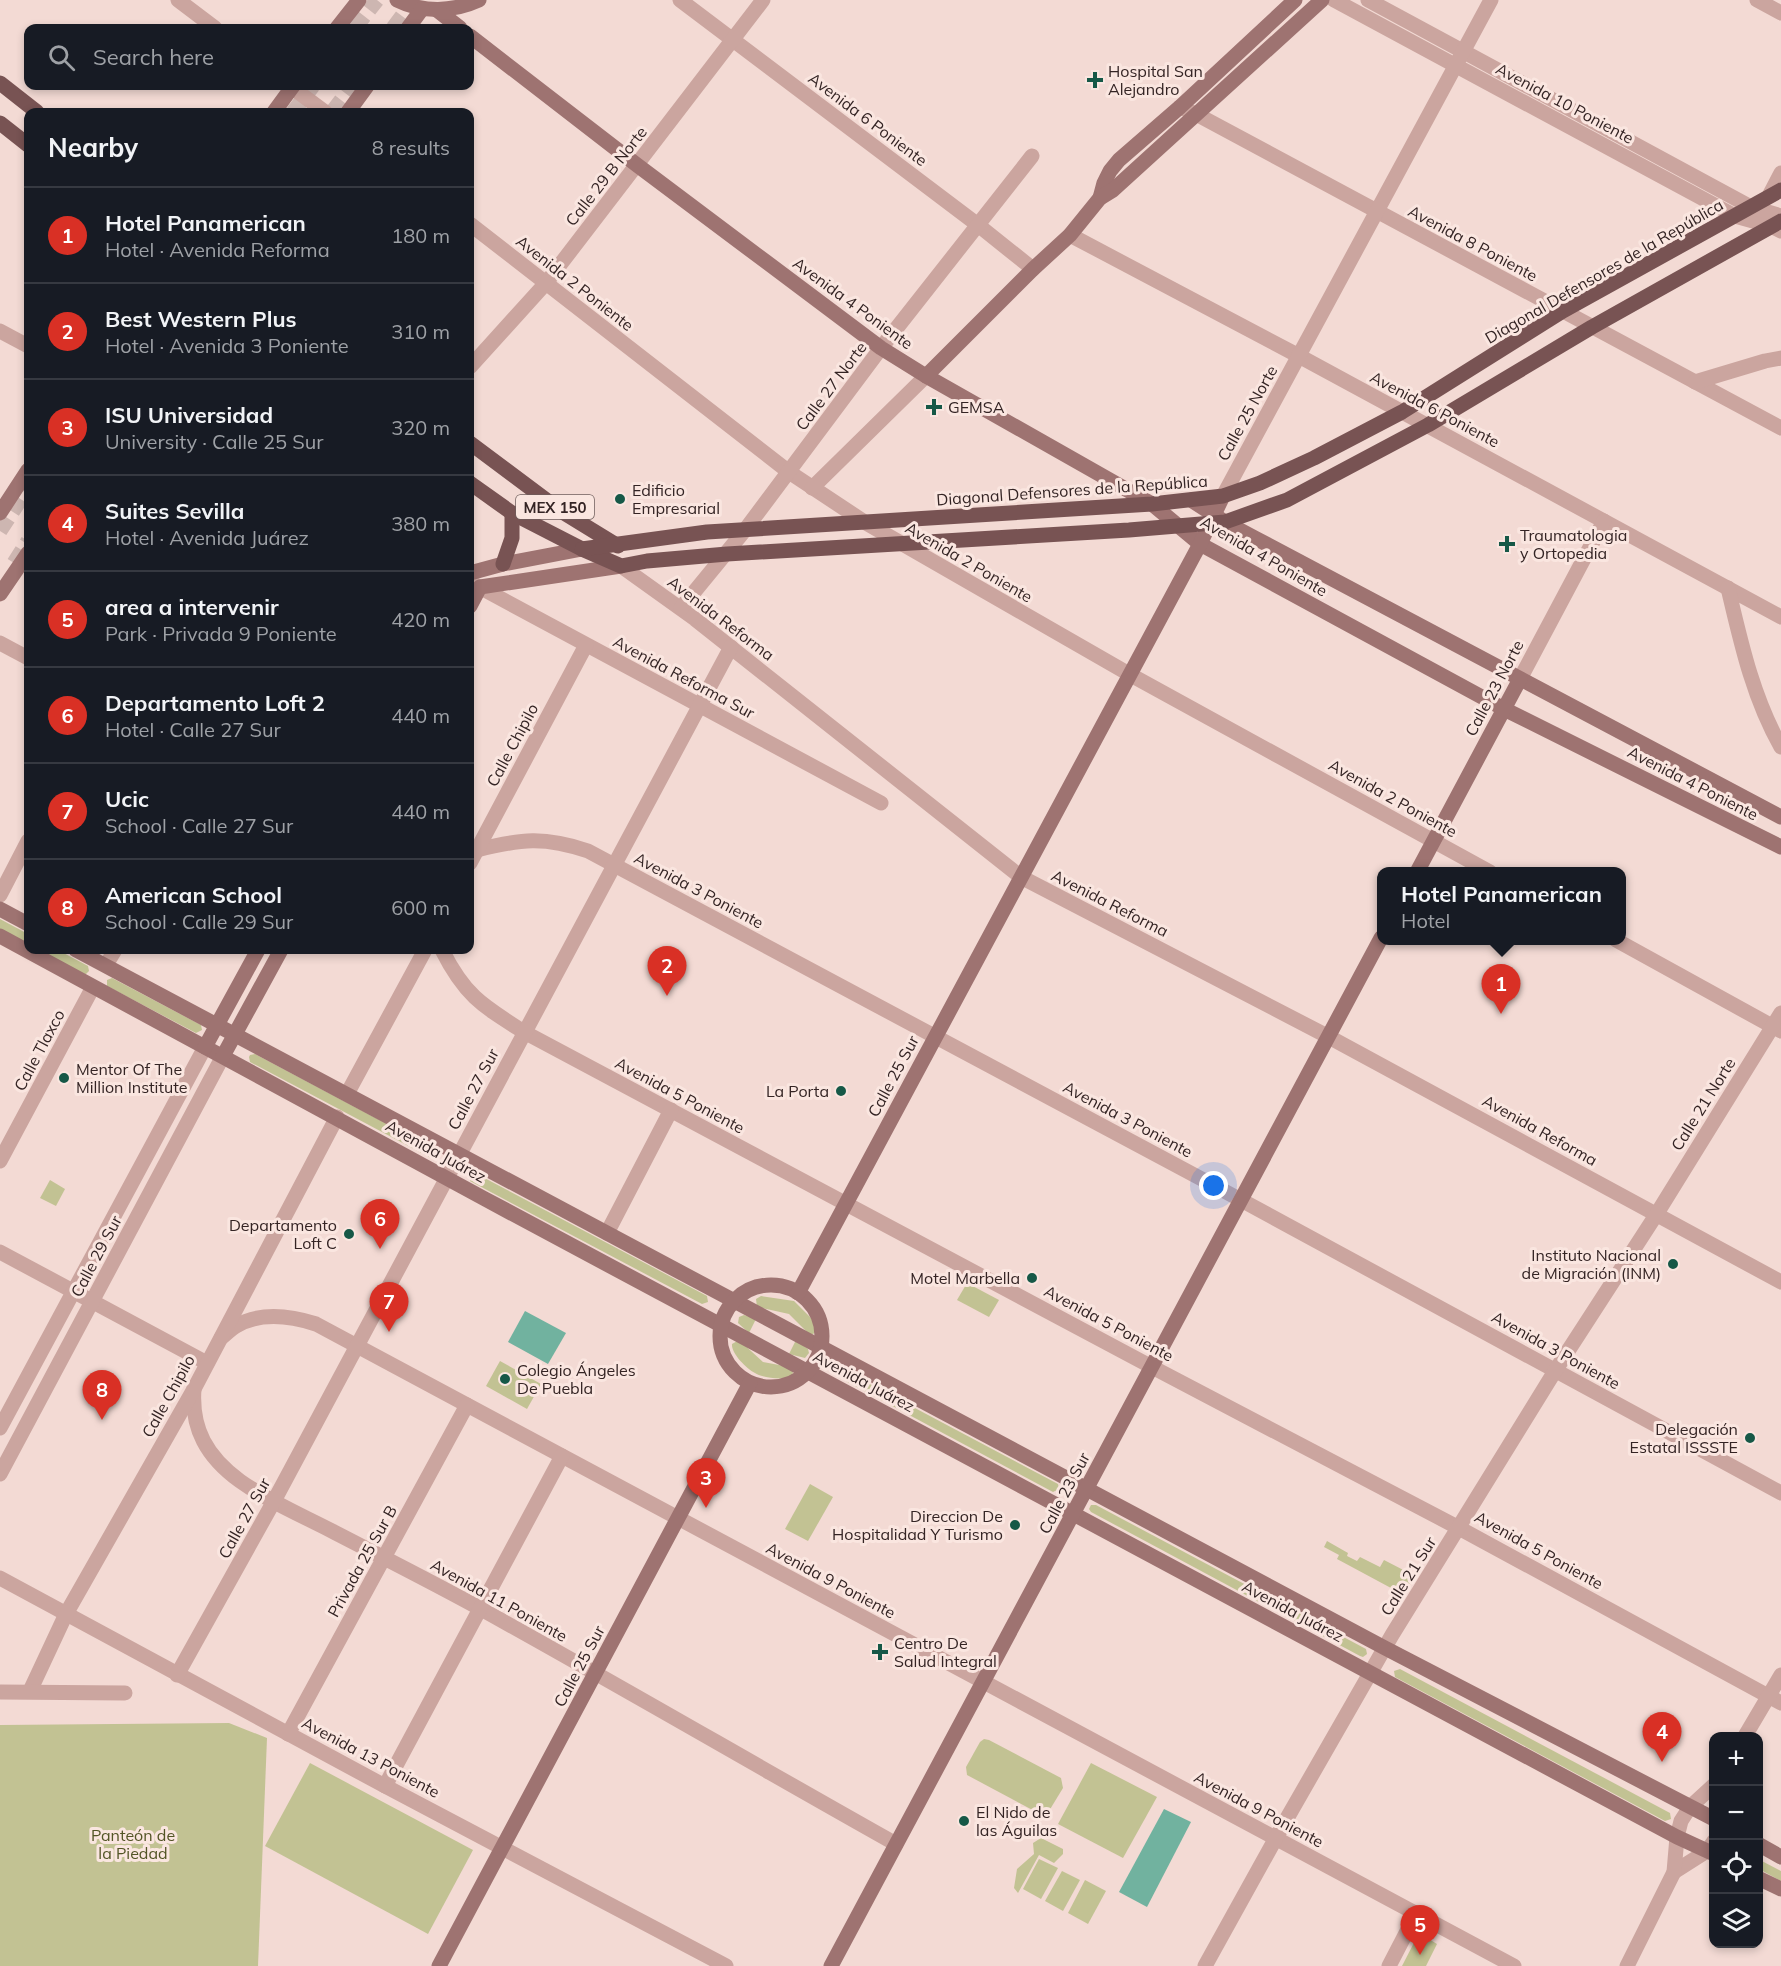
<!DOCTYPE html>
<meta charset="utf-8">
<style>
body{margin:0;font-family:Mulish,sans-serif;background:#242831;color:#f1f3f6}
.controls{position:absolute;right:18px;bottom:18px;display:grid;overflow:hidden;border-radius:12px;box-shadow:0 3px 9px #0003}
.controls button{width:54px;height:54px;display:grid;place-items:center;padding:0;border:0;border-bottom:2px solid #363941;background:#171b24;color:#f1f3f6;font:30px sans-serif}
.you{position:absolute;left:1214px;top:1186px;width:21px;height:21px;margin:-15px;border:4px solid #fff;border-radius:50%;background:#1a73e8;box-shadow:0 0 0 9px #1a73e833}
.badge{display:grid;place-items:center;width:39px;height:39px;border-radius:50%;background:#d93025;color:#fff;font-size:20px;font-weight:700}
.pin{position:absolute;translate:-50% -50px;filter:drop-shadow(0 2px 3px #0008)}
.pin::after{content:'';position:absolute;top:32px;width:21px;height:18px;background:inherit;clip-path:polygon(0 0,100% 0,50% 100%)}
.popup{position:absolute;left:1377px;top:867px;width:249px;height:78px;box-sizing:border-box;display:grid;place-content:center;border-radius:12px;background:#171b24;filter:drop-shadow(0 2px 4px #0005);font-size:20px;white-space:nowrap;color:#9ea1a6}
.popup b{font-size:22px;color:#f1f3f6}
.popup::after{content:'';position:absolute;left:50%;top:100%;margin-left:-12px;border:12px solid transparent;border-top-color:#171b24}
.list{margin:0;padding:0;list-style:none}
h2{display:flex;justify-content:space-between;align-items:center;height:78px;margin:0;padding:0 24px;font-size:26px}
h2 small{font-size:20px;font-weight:400;color:#9ea1a6}
.list li{display:grid;grid-template-columns:39px 1fr auto;gap:18px;align-items:center;box-sizing:border-box;height:96px;padding:0 24px;border-top:2px solid #363941}
.list b{display:block;font-size:22px;white-space:nowrap}
.list p{margin:0;font-size:20px;white-space:nowrap;color:#9ea1a6}
.list em{font-size:20px;font-style:normal;color:#9ea1a6}
.icon{flex:none;width:33px;height:33px;fill:none;stroke:currentColor;stroke-width:2;stroke-linecap:round;stroke-linejoin:round}
.map{position:relative;flex:none;width:1781px;height:1966px;overflow:hidden}
.search{position:absolute;background:#171b24;box-shadow:0 3px 9px #0003;left:24px;top:24px;width:450px;height:66px;display:flex;align-items:center;gap:15px;box-sizing:border-box;padding:0 21px;border-radius:12px;color:#9ea1a6;font-size:22px}
.panel{position:absolute;background:#171b24;box-shadow:0 3px 9px #0003;left:24px;top:108px;width:450px;height:846px;border-radius:12px}
.map>svg:first-child{display:block}
.green{fill:#c2c293}
.water{fill:#71b29f}
.lines{fill:none;stroke-linecap:round;stroke-linejoin:round}
.primary-tunnel{stroke:#cdb6b1;stroke-width:15;stroke-dasharray:15 8;stroke-linecap:butt}
.street{stroke:#cba59f;stroke-width:15}
.secondary{stroke:#9e7371;stroke-width:15}
.primary{stroke:#785353;stroke-width:15}
.poi-dot{fill:#165847;stroke:#fae6e0;stroke-width:2}
.labels{text-anchor:middle;dominant-baseline:central;stroke-width:6;stroke-linejoin:round;paint-order:stroke}
.shield{fill:#fae6e0;stroke:#6f5e5c;stroke-width:1.5}
.shield-label{font-size:15px;font-weight:bold;fill:#342424}
.poi-label{font-size:16px;fill:#342424;stroke:#fae6e0;text-anchor:start}
.street-label{font-size:16px;fill:#342424;stroke:#fae6e0}
.park-label{font-size:16px;fill:#525425;stroke:#fae6e0}
</style>
<div class="map">
<svg width="1781" height="1966" viewBox="0 0 1781 1966">
<rect width="100%" height="100%" fill="#f3dad4"/>
<g class="green">
<path d="M0,919l28,15v10l-28,-15z"/>
<path d="M39,950h19l30,16 1,5 -3,3h-3z"/>
<path d="M112,978l89,47 1,5 -6,3 -89,-47v-6z"/>
<path d="M255,1054l181,96 1,6 -6,2 -181,-96 -1,-5 1,-2z"/>
<path d="M475,1173l232,123 1,6 -6,2 -232,-123v-6z"/>
<path d="M50,1180l15,9 -9,17 -16,-8z"/>
<path d="M967,1283l32,17 -10,17 -32,-17z"/>
<path d="M761,1296l33,5 22,22 2,4 -1,4 -4,3h-4l-20,-20 -32,-7 -1,-8z"/>
<path d="M744,1315l12,4 -7,14 -11,-10 1,-6z"/>
<path d="M739,1340l24,22 27,5 3,5 -1,4c-7,5 -30,2 -37,-3 -9,-5 -24,-20 -23,-29z"/>
<path d="M796,1340l12,9 1,4 -4,5 -16,-4z"/>
<path d="M500,1361l41,23 -14,25 -41,-23z"/>
<path d="M843,1372h4l211,112 1,5 -6,3 -211,-113 -1,-3z"/>
<path d="M810,1484l23,13 -25,44 -23,-12z"/>
<path d="M1091,1505h5l270,144 1,5 -4,3 -3,-1 -269,-144 -2,-3z"/>
<path d="M1327,1541l21,12 -1,3 10,5 3,-4 20,10 4,-7 31,16 -11,19 -67,-36 2,-4 -15,-8z"/>
<path d="M1400,1669l270,144 1,6 -6,2 -270,-144 -1,-6z"/>
<path d="M229,1723l38,15 -9,228h-258v-241z"/>
<path d="M984,1739l5,1 72,38 2,10 -14,23 -9,3 -73,-39 -1,-8 14,-25z"/>
<path d="M310,1763l163,87 -45,84 -163,-88z"/>
<path d="M1091,1763l66,34 -34,61 -65,-34z"/>
<path d="M1041,1838l22,11v5l-9,9 -15,-8 -21,38 -4,-5 3,-19 17,-15 -1,-11z"/>
<path d="M1039,1859l19,9 -17,31 -18,-10z"/>
<path d="M1758,1859l23,12v10l-22,-12z"/>
<path d="M1062,1871l18,9 -17,31 -18,-10z"/>
<path d="M1085,1880l21,11 -18,33 -20,-11z"/>
<path d="M1419,1933l18,11 -11,22h-24z"/>
</g>
<g class="water">
<path d="M525,1311l41,22 -18,31 -40,-22z"/>
<path d="M1164,1809l27,13 -44,85 -28,-15z"/>
</g>
<g class="lines">
<g class="primary-tunnel">
<path d="M355,28l22,-28"/>
<path d="M393,28l21,-28"/>
<path d="M293,112l20,-26"/>
<path d="M332,112l20,-26"/>
<path d="M0,531l28,-43"/>
<path d="M14,563l14,-22"/>
</g>
<g class="street">
<path d="M178,0l37,28"/>
<path d="M680,0l298,225 55,44"/>
<path d="M1334,0l401,216 36,10 10,5"/>
<path d="M1368,0l383,207 30,9"/>
<path d="M1757,0l24,13"/>
<path d="M290,86l35,26"/>
<path d="M1180,107l16,7 585,314"/>
<path d="M1769,196l12,-23"/>
<path d="M470,224l319,248 77,51 263,151 361,198"/>
<path d="M1070,235l229,121 482,261"/>
<path d="M0,331l28,15"/>
<path d="M470,367l76,-84 217,-283"/>
<path d="M1695,382l70,-21 16,-3"/>
<path d="M812,488l114,-112"/>
<path d="M1223,496l268,-496"/>
<path d="M621,566l74,53 326,258 308,160 452,245"/>
<path d="M470,582l411,221"/>
<path d="M1728,588c13,55 25,110 53,159"/>
<path d="M681,608l64,-78 136,-182 151,-192"/>
<path d="M0,643l28,15"/>
<path d="M1520,679l84,-158"/>
<path d="M477,850c44,-11 67,-14 111,1l653,349 540,293"/>
<path d="M470,863l116,-218"/>
<path d="M0,895l28,-54"/>
<path d="M1616,940l165,91"/>
<path d="M442,950c23,46 41,56 82,82l628,335 307,161 322,175"/>
<path d="M106,965l9,-15"/>
<path d="M347,1094l78,-144"/>
<path d="M0,1161l93,-174"/>
<path d="M607,1233l64,-123"/>
<path d="M0,1252l207,111"/>
<path d="M221,1338c5,-4 10,-9 15,-12 24,-14 55,-10 80,-2l1198,642"/>
<path d="M194,1389c-3,40 13,68 46,92 28,20 61,34 92,50 50,26 100,51 149,78 139,77 276,157 415,235"/>
<path d="M0,1428l205,-381"/>
<path d="M0,1474l223,-418"/>
<path d="M0,1578l385,208 341,180"/>
<path d="M177,1675l97,-174 457,-854"/>
<path d="M30,1691l36,-77 128,-225 143,-272"/>
<path d="M0,1692l125,1"/>
<path d="M288,1734l179,-329"/>
<path d="M1745,1736l36,-61"/>
<path d="M385,1786l177,-330"/>
<path d="M1674,1872l33,-21 7,-10"/>
<path d="M1205,1966l77,-139 110,-192 163,-264 101,-156 125,-202"/>
<path d="M1389,1966l27,-52"/>
<path d="M1627,1966l47,-94 3,-35 4,-16 9,-14 24,-22"/>
</g>
<g class="secondary">
<path d="M397,0c26,13 56,12 82,0"/>
<path d="M437,10l23,18"/>
<path d="M337,28l22,-28"/>
<path d="M408,28l14,-19"/>
<path d="M470,36l167,129 244,183 45,28 226,128 48,40 304,165 277,138"/>
<path d="M274,112l19,-26"/>
<path d="M348,112l19,-26"/>
<path d="M1100,198l4,-15 6,-12 9,-11 61,-53 115,-107"/>
<path d="M926,376l107,-107 37,-34 30,-37 13,-8 209,-190"/>
<path d="M1191,500l34,22 30,16 526,279"/>
<path d="M0,513l28,-43"/>
<path d="M470,573l33,-9 79,-15"/>
<path d="M0,594l28,-41"/>
<path d="M470,606l10,-19 141,-21"/>
<path d="M1417,872l103,-193"/>
<path d="M0,909l28,15"/>
<path d="M0,936l485,263 1192,638 37,17"/>
<path d="M76,950l1309,698 329,171"/>
<path d="M205,1047l53,-97"/>
<path d="M223,1056l58,-106"/>
<circle cx="771" cy="1336" r="51"/>
<path d="M798,1293l402,-749 23,-48"/>
<path d="M1758,1844l23,13"/>
<path d="M1758,1878l23,11"/>
<path d="M439,1966l311,-583"/>
<path d="M831,1966l550,-1028"/>
</g>
<g class="primary">
<path d="M0,83l37,29"/>
<path d="M0,123l28,22"/>
<path d="M470,443l91,68 57,35"/>
<path d="M470,483l42,30 70,36 39,17 26,-5 80,-7 402,-24 96,-8 62,-22 141,-75 164,-98 189,-106"/>
<path d="M582,549l125,-17 445,-28 71,-8 37,-13 54,-25 88,-46 161,-101 218,-121"/>
<path d="M503,564l9,-26v-25"/>
</g>
</g>
<g class="poi-dot">
<path d="M1092 71h6v6h6v6h-6v6h-6v-6h-6v-6h6z"/>
<path d="M931 398h6v6h6v6h-6v6h-6v-6h-6v-6h6z"/>
<circle cx="620" cy="499" r="6"/>
<path d="M1504 535h6v6h6v6h-6v6h-6v-6h-6v-6h6z"/>
<circle cx="64" cy="1078" r="6"/>
<circle cx="841" cy="1091" r="6"/>
<circle cx="349" cy="1234" r="6"/>
<circle cx="1673" cy="1264" r="6"/>
<circle cx="1032" cy="1278" r="6"/>
<circle cx="505" cy="1379" r="6"/>
<circle cx="1750" cy="1438" r="6"/>
<circle cx="1015" cy="1525" r="6"/>
<path d="M877 1643h6v6h6v6h-6v6h-6v-6h-6v-6h6z"/>
<circle cx="964" cy="1821" r="6"/>
</g>
<g class="labels">
<rect class="shield" x="516" y="495" width="78" height="24" rx="4.5"/>
<g class="shield-label">
<text x="555" y="507">MEX 150</text>
</g>
<g class="poi-label">
<text x="1108" y="71">Hospital San<tspan x="1108" dy="18">Alejandro</tspan></text>
<text x="948" y="407">GEMSA</text>
<text x="632" y="490">Edificio<tspan x="632" dy="18">Empresarial</tspan></text>
<text x="1520" y="535">Traumatologia<tspan x="1520" dy="18">y Ortopedia</tspan></text>
<text x="76" y="1069">Mentor Of The<tspan x="76" dy="18">Million Institute</tspan></text>
<text x="829" y="1091" text-anchor="end">La Porta</text>
<text x="337" y="1225" text-anchor="end">Departamento<tspan x="337" dy="18">Loft C</tspan></text>
<text x="1661" y="1255" text-anchor="end">Instituto Nacional<tspan x="1661" dy="18">de Migración (INM)</tspan></text>
<text x="1020" y="1278" text-anchor="end">Motel Marbella</text>
<text x="517" y="1370">Colegio Ángeles<tspan x="517" dy="18">De Puebla</tspan></text>
<text x="1738" y="1429" text-anchor="end">Delegación<tspan x="1738" dy="18">Estatal ISSSTE</tspan></text>
<text x="1003" y="1516" text-anchor="end">Direccion De<tspan x="1003" dy="18">Hospitalidad Y Turismo</tspan></text>
<text x="894" y="1643">Centro De<tspan x="894" dy="18">Salud Integral</tspan></text>
<text x="976" y="1812">El Nido de<tspan x="976" dy="18">las Águilas</tspan></text>
</g>
<g class="street-label">
<text transform="translate(1565 103) rotate(28)">Avenida 10 Poniente</text>
<text transform="translate(868 119) rotate(37)">Avenida 6 Poniente</text>
<text transform="translate(606 176) rotate(-52)">Calle 29 B Norte</text>
<text transform="translate(1473 243) rotate(28)">Avenida 8 Poniente</text>
<text transform="translate(1604 271) rotate(-30)">Diagonal Defensores de la República</text>
<text transform="translate(575 283) rotate(38)">Avenida 2 Poniente</text>
<text transform="translate(853 303) rotate(36)">Avenida 4 Poniente</text>
<text transform="translate(831 386) rotate(-53)">Calle 27 Norte</text>
<text transform="translate(1435 409) rotate(28)">Avenida 6 Poniente</text>
<text transform="translate(1247 413) rotate(-61)">Calle 25 Norte</text>
<text transform="translate(1072 490) rotate(-4)">Diagonal Defensores de la República</text>
<text transform="translate(1264 556) rotate(30)">Avenida 4 Poniente</text>
<text transform="translate(969 562) rotate(30)">Avenida 2 Poniente</text>
<text transform="translate(721 618) rotate(37)">Avenida Reforma</text>
<text transform="translate(684 677) rotate(28)">Avenida Reforma Sur</text>
<text transform="translate(1494 688) rotate(-62)">Calle 23 Norte</text>
<text transform="translate(512 745) rotate(-62)">Calle Chipilo</text>
<text transform="translate(1693 783) rotate(27)">Avenida 4 Poniente</text>
<text transform="translate(1393 798) rotate(29)">Avenida 2 Poniente</text>
<text transform="translate(699 890) rotate(28)">Avenida 3 Poniente</text>
<text transform="translate(1110 903) rotate(27)">Avenida Reforma</text>
<text transform="translate(39 1050) rotate(-62)">Calle Tlaxco</text>
<text transform="translate(893 1076) rotate(-62)">Calle 25 Sur</text>
<text transform="translate(473 1089) rotate(-62)">Calle 27 Sur</text>
<text transform="translate(680 1095) rotate(28)">Avenida 5 Poniente</text>
<text transform="translate(1703 1104) rotate(-58)">Calle 21 Norte</text>
<text transform="translate(1128 1119) rotate(28)">Avenida 3 Poniente</text>
<text transform="translate(1540 1130) rotate(29)">Avenida Reforma</text>
<text transform="translate(436 1151) rotate(29)">Avenida Juárez</text>
<text transform="translate(96 1256) rotate(-62)">Calle 29 Sur</text>
<text transform="translate(1109 1323) rotate(28)">Avenida 5 Poniente</text>
<text transform="translate(1556 1350) rotate(29)">Avenida 3 Poniente</text>
<text transform="translate(864 1381) rotate(28)">Avenida Juárez</text>
<text transform="translate(168 1396) rotate(-61)">Calle Chipilo</text>
<text transform="translate(1064 1493) rotate(-62)">Calle 23 Sur</text>
<text transform="translate(244 1518) rotate(-61)">Calle 27 Sur</text>
<text transform="translate(1539 1550) rotate(29)">Avenida 5 Poniente</text>
<text transform="translate(362 1561) rotate(-61)">Privada 25 Sur B</text>
<text transform="translate(1408 1576) rotate(-58)">Calle 21 Sur</text>
<text transform="translate(831 1580) rotate(28)">Avenida 9 Poniente</text>
<text transform="translate(499 1600) rotate(29)">Avenida 11 Poniente</text>
<text transform="translate(1293 1611) rotate(28)">Avenida Juárez</text>
<text transform="translate(579 1666) rotate(-62)">Calle 25 Sur</text>
<text transform="translate(371 1757) rotate(28)">Avenida 13 Poniente</text>
<text transform="translate(1259 1809) rotate(28)">Avenida 9 Poniente</text>
</g>
<g class="park-label">
<text x="133" y="1835">Panteón de<tspan x="133" dy="18">la Piedad</tspan></text>
</g>
</g>
</svg>
<div class="controls">
<button>+</button>
<button>−</button>
<button><svg class="icon" aria-label="locate" viewBox="0 0 24 24"><circle cx="12" cy="12" r="6"/><path d="M12 2v4M12 18v4M2 12h4M18 12h4"/></svg></button>
<button><svg class="icon" aria-label="layers" viewBox="0 0 24 24"><path d="M12 4l9 5-9 5-9-5zM3 14l9 5 9-5"/></svg></button>
</div>
<div class="you"></div>
<div class="pin badge" style="left:1501px;top:1014px">1</div>
<div class="popup"><b>Hotel Panamerican</b>Hotel</div>
<div class="pin badge" style="left:667px;top:996px">2</div>
<div class="pin badge" style="left:706px;top:1508px">3</div>
<div class="pin badge" style="left:1662px;top:1762px">4</div>
<div class="pin badge" style="left:1420px;top:1955px">5</div>
<div class="pin badge" style="left:380px;top:1249px">6</div>
<div class="pin badge" style="left:389px;top:1332px">7</div>
<div class="pin badge" style="left:102px;top:1420px">8</div>
<div class="search"><svg class="icon" aria-label="search" viewBox="0 0 24 24"><circle cx="10" cy="10" r="6"/><path d="M15 15l6 6"/></svg>Search here</div>
<section class="panel">
<h2>Nearby<small>8 results</small></h2>
<ul class="list">
<li><span class="badge">1</span><div><b>Hotel Panamerican</b><p>Hotel · Avenida Reforma</p></div><em>180 m</em></li>
<li><span class="badge">2</span><div><b>Best Western Plus</b><p>Hotel · Avenida 3 Poniente</p></div><em>310 m</em></li>
<li><span class="badge">3</span><div><b>ISU Universidad</b><p>University · Calle 25 Sur</p></div><em>320 m</em></li>
<li><span class="badge">4</span><div><b>Suites Sevilla</b><p>Hotel · Avenida Juárez</p></div><em>380 m</em></li>
<li><span class="badge">5</span><div><b>area a intervenir</b><p>Park · Privada 9 Poniente</p></div><em>420 m</em></li>
<li><span class="badge">6</span><div><b>Departamento Loft 2</b><p>Hotel · Calle 27 Sur</p></div><em>440 m</em></li>
<li><span class="badge">7</span><div><b>Ucic</b><p>School · Calle 27 Sur</p></div><em>440 m</em></li>
<li><span class="badge">8</span><div><b>American School</b><p>School · Calle 29 Sur</p></div><em>600 m</em></li>
</ul>
</section>
</div>
